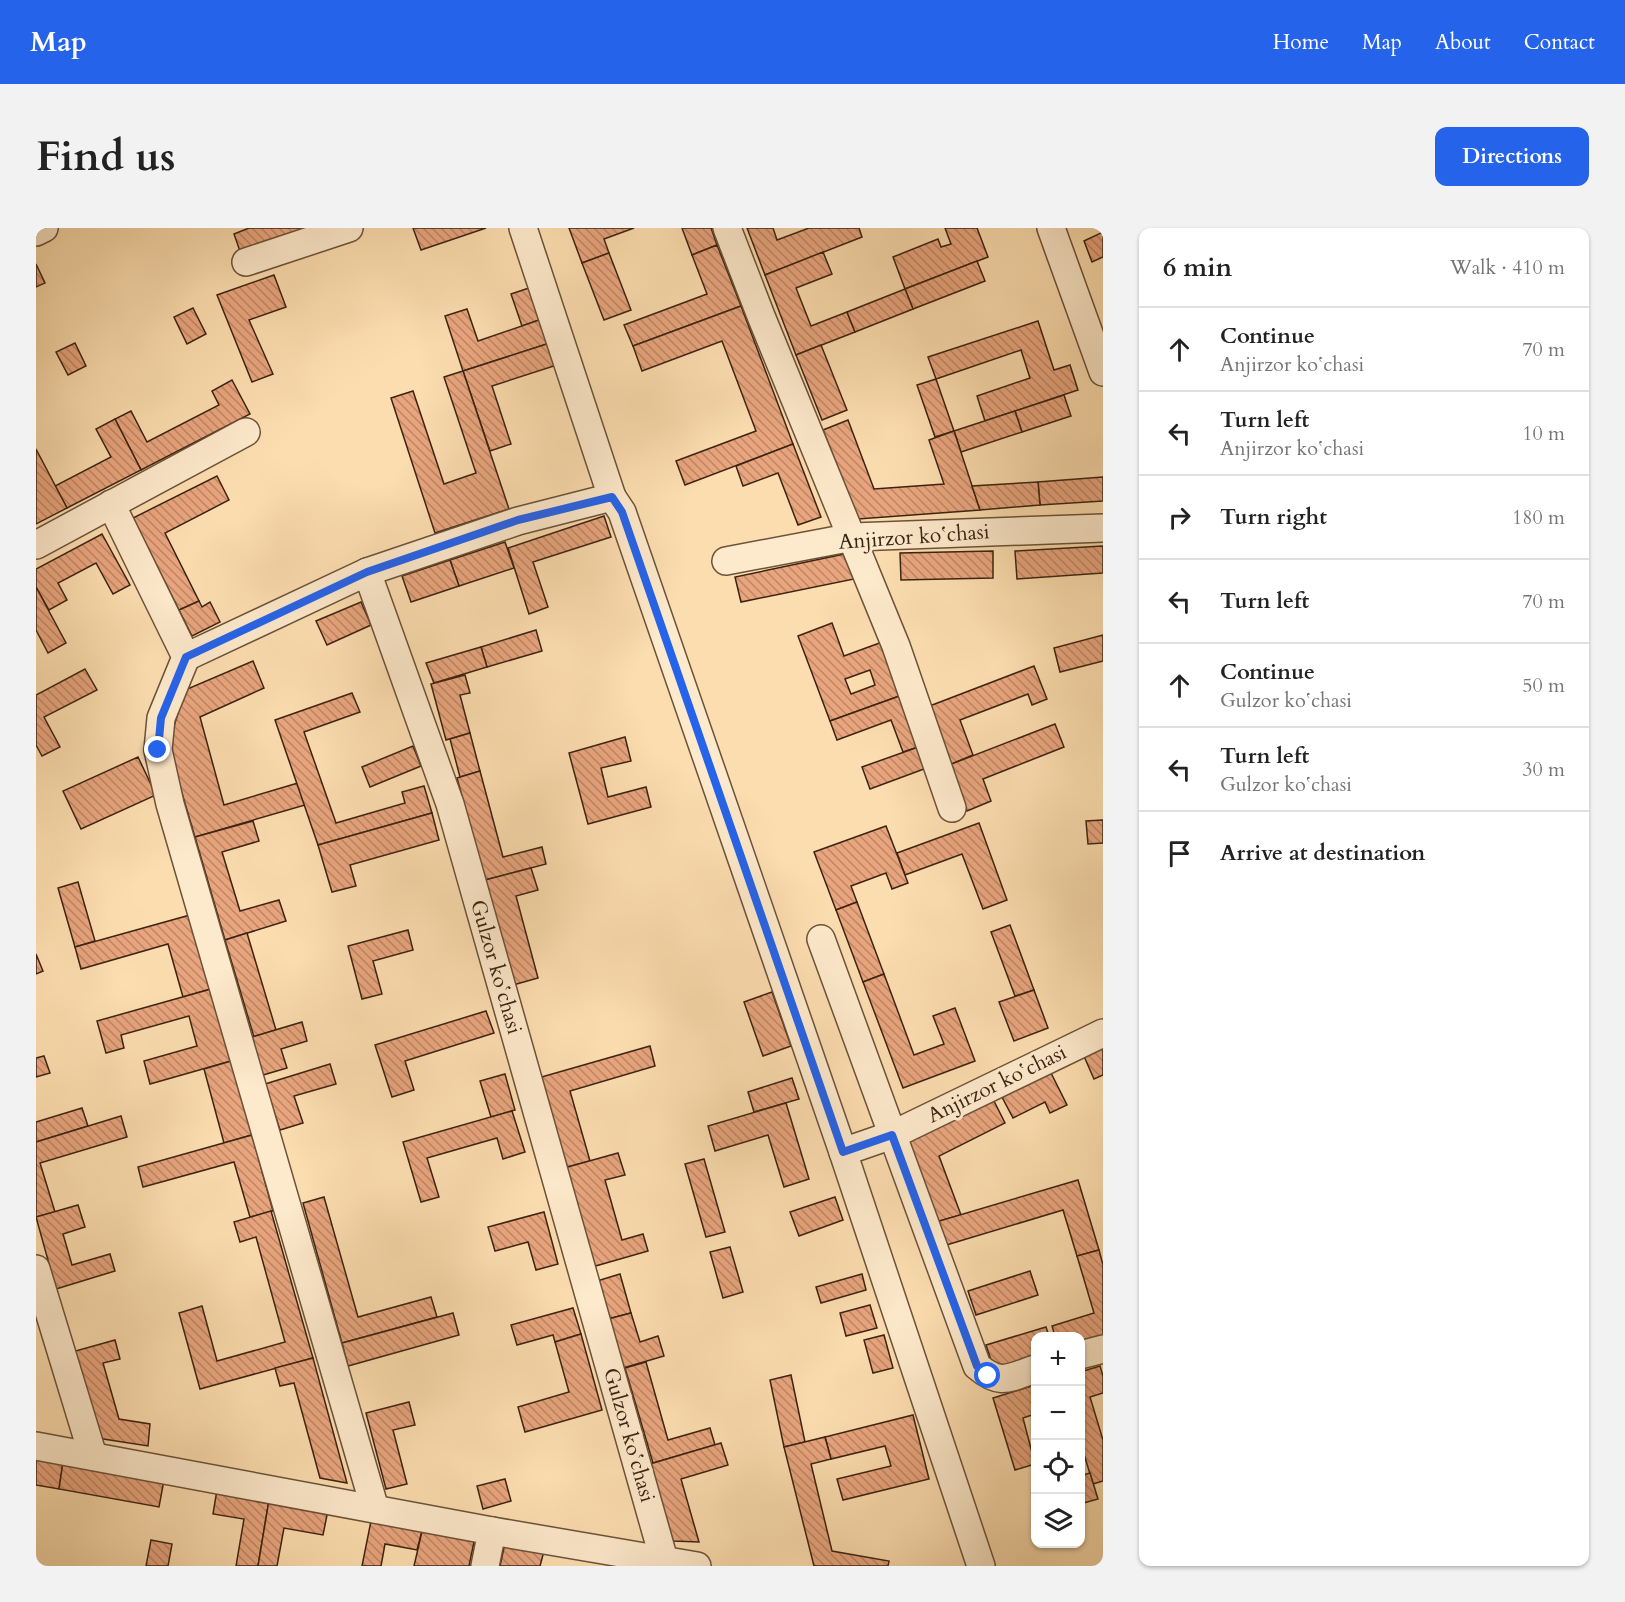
<!DOCTYPE html>
<meta charset="utf-8">
<style>
body{margin:0;font-family:Cardo,serif;background:#f2f2f2;color:#222}
.controls{position:absolute;right:18px;bottom:18px;display:grid;overflow:hidden;border-radius:12px;box-shadow:0 2px 4px #0004}
.controls button{width:54px;height:54px;display:grid;place-items:center;padding:0;border:0;border-bottom:2px solid #e0e0e0;background:#fff;color:#222;font:30px sans-serif}
.stop{position:absolute;width:18px;height:18px;margin:-14px;border:4px solid #2563eb;border-radius:50%;background:#fff}
.stop.end{background:#2563eb;border-color:#fff;box-shadow:0 2px 6px #0008}
.list{margin:0;padding:0;list-style:none}
h2{display:flex;justify-content:space-between;align-items:center;height:78px;margin:0;padding:0 24px;font-size:26px}
h2 small{font-size:20px;font-weight:400;color:#767676}
.list li{display:grid;grid-template-columns:39px 1fr auto;gap:18px;align-items:center;box-sizing:border-box;height:84px;padding:0 24px;border-top:2px solid #e0e0e0}
.list b{display:block;font-size:22px;white-space:nowrap}
.list p{margin:0;font-size:20px;white-space:nowrap;color:#767676}
.list em{font-size:20px;font-style:normal;color:#767676}
.icon{flex:none;width:33px;height:33px;fill:none;stroke:currentColor;stroke-width:2;stroke-linecap:round;stroke-linejoin:round}
.map{position:relative;flex:none;width:1067px;height:1338px;overflow:hidden;border-radius:12px}
header{display:flex;align-items:center;gap:36px;box-sizing:border-box;height:84px;padding:0 30px;background:#2563eb;color:#fff}
header strong{font-size:28px}
nav{display:flex;gap:33px;margin-inline-start:auto;font-size:21px}
.intro{display:flex;align-items:center;justify-content:space-between;box-sizing:border-box;height:144px;padding:0 36px}
h1{margin:0;font-size:42px}
.button{padding:15px 27px;border-radius:12px;background:#2563eb;color:#fff;font-size:21px;font-weight:700}
main{display:flex;gap:36px;padding:0 36px}
aside{flex:1;background:#fff;border-radius:12px;box-shadow:0 2px 4px #0004}
.map>svg:first-child{display:block}
.building{fill:url(#building-back-hatch);stroke:#3b2312;stroke-width:1.5;fill-rule:evenodd}
.lines{fill:none;stroke-linecap:round;stroke-linejoin:round}
.street-casing{stroke:#6b5239;stroke-width:30}
.street{stroke:#fde9cb;stroke-width:27}
.route{stroke:#2563eb;stroke-width:8}
.labels{text-anchor:middle;dominant-baseline:central;stroke-width:6;stroke-linejoin:round;paint-order:stroke}
.street-label{font-size:21px;fill:#3b2312;stroke:#fde9cb}
</style>
<header>
<strong>Map</strong>
<nav><a>Home</a><a>Map</a><a>About</a><a>Contact</a></nav>
</header>
<div class="intro"><h1>Find us</h1><a class="button">Directions</a></div>
<main>
<div class="map">
<svg width="1067" height="1338" viewBox="0 0 1067 1338">
<defs>
<pattern id="building-back-hatch" width="6" height="6" patternUnits="userSpaceOnUse" patternTransform="scale(1.5)"><rect width="6" height="6" fill="#e9a57e"/><path d="M-1 5l2 2M0 0l6 6M5-1l2 2" fill="none" stroke="#be8666"/></pattern>
</defs>
<rect width="100%" height="100%" fill="#fcddaf"/>
<filter id="stains"><feTurbulence type="fractalNoise" baseFrequency=".00333" numOctaves="4"/><feColorMatrix values="0 0 0 0 .2 0 0 0 0 .09 0 0 0 0 .02 0 0 0 .5 -.17"/></filter>
<radialGradient id="worn" r=".72"><stop offset=".6" stop-color="#630" stop-opacity="0"/><stop offset="1" stop-color="#630" stop-opacity=".3"/></radialGradient>
<g class="building">
<path d="M213,0h61l-68,29 -8,-23z"/>
<path d="M377,0h73l-65,22z"/>
<path d="M533,0h65l-30,11 5,14 -27,10z"/>
<path d="M646,0h29l6,17 -25,10z"/>
<path d="M711,0h26l4,12 32,-12h50l3,9 -97,38z"/>
<path d="M909,0h32l11,29 -83,32 -12,-32 45,-18 3,8 10,-3z"/>
<path d="M1067,4v25l-11,5 -8,-21z"/>
<path d="M681,17l24,61 -108,40 -9,-21 83,-31 -15,-39z"/>
<path d="M787,24l9,22 -36,14 15,38 36,-14 8,20 -59,23 -31,-80z"/>
<path d="M573,25l22,57 -27,10 -22,-57z"/>
<path d="M941,33l8,20 -72,28 -8,-20z"/>
<path d="M0,36l9,19 -9,4z"/>
<path d="M238,47l12,32 -37,13 24,54 -21,8 -35,-87z"/>
<path d="M499,58l10,32 -23,8 -11,-32z"/>
<path d="M869,61l8,20 -58,23 -8,-20z"/>
<path d="M705,78l52,138 -108,41 -9,-24 80,-30 -34,-90 -80,30 -9,-25z"/>
<path d="M157,80l13,26 -19,10 -13,-27z"/>
<path d="M431,81l11,32 67,-23 8,24 -90,29 -18,-55z"/>
<path d="M1002,93l16,49 16,-5 8,25 -93,31 -8,-25 53,-18 -9,-28 -85,29 -8,-22z"/>
<path d="M517,114l7,22 -68,22 19,58 -21,7 -27,-80z"/>
<path d="M39,115l11,23 -18,9 -12,-23z"/>
<path d="M785,117l26,65 -25,10 -26,-65z"/>
<path d="M427,143l46,138 -74,24 -44,-135 22,-7 31,93 32,-11 -32,-96z"/>
<path d="M900,151l18,52 -19,6 -18,-52z"/>
<path d="M196,152l18,34 -109,56 -26,-51 16,-8 16,31 72,-37 -7,-14z"/>
<path d="M1028,167l7,21 -49,16 -7,-21z"/>
<path d="M979,183l7,21 -61,20 -7,-21z"/>
<path d="M79,191l26,51 -74,38 -12,-22 56,-29 -15,-28z"/>
<path d="M812,192l26,69 70,-5 -15,-44 25,-9 26,79 -122,9 -35,-89z"/>
<path d="M757,216l28,73 -23,8 -20,-52 -35,13 -7,-20z"/>
<path d="M0,221l31,59 -31,16z"/>
<path d="M181,248l12,24 -64,33 34,68 -20,9 -46,-92z"/>
<path d="M1067,249v24l-63,4 -2,-23z"/>
<path d="M1002,254l2,23 -60,5 -8,-24z"/>
<path d="M568,288l7,21 -78,25 15,45 -19,7 -21,-66z"/>
<path d="M66,306l28,51 -17,9 -17,-31 -38,20 9,17 -18,10 -13,-23v-18z"/>
<path d="M469,314l9,26 -55,18 -9,-26z"/>
<path d="M1067,318v27l-86,6 -2,-28z"/>
<path d="M957,323v27l-92,2 -1,-27z"/>
<path d="M818,324l5,26 -118,24 -6,-25z"/>
<path d="M414,332l9,26 -48,16 -9,-26z"/>
<path d="M0,359l30,56 -18,10 -12,-23z"/>
<path d="M163,373l3,6 8,-5 10,20 -28,14 -13,-26z"/>
<path d="M325,374l10,23 -44,20 -11,-24z"/>
<path d="M796,395l12,33 41,-15 20,53 -75,27 -32,-85zM834,442l5,15 -24,9 -6,-15z"/>
<path d="M500,402l6,21 -55,16 -6,-20z"/>
<path d="M1067,407v26l-43,11 -6,-24z"/>
<path d="M445,419l6,20 -53,16 -8,-20z"/>
<path d="M217,433l11,27 -64,29 24,88 74,-22 7,22 -110,32 -27,-91 17,-56z"/>
<path d="M998,438l13,33 -15,6 -4,-11 -68,26 13,35 -24,10 -22,-58z"/>
<path d="M49,441l12,21 -53,27 16,30 -18,9 -6,-11v-50z"/>
<path d="M429,447l5,18 -10,2 10,38 -24,7 -15,-56z"/>
<path d="M316,465l8,19 -56,20 32,91 69,-20 -3,-11 22,-6 8,27 -114,32 -43,-125z"/>
<path d="M869,466l19,51 -21,7 -12,-32 -54,20 -7,-19z"/>
<path d="M1019,496l9,23 -81,32 8,22 -24,10 -18,-46z"/>
<path d="M434,505l10,38 -20,6 -10,-38z"/>
<path d="M589,509l6,24 -30,7 7,29 38,-10 5,20 -63,17 -19,-71z"/>
<path d="M888,517l8,21 -62,23 -8,-22z"/>
<path d="M377,518l8,20 -51,21 -8,-20z"/>
<path d="M102,529l18,38 -75,34 -18,-38z"/>
<path d="M444,543l23,86 39,-10 4,17 -61,16 -28,-102z"/>
<path d="M396,585l7,27 -89,25 6,21 -24,6 -14,-47z"/>
<path d="M1067,592v23l-15,1 -2,-23z"/>
<path d="M217,593l6,20 -37,11 18,59 39,-11 7,21 -61,19 -30,-103z"/>
<path d="M943,595l28,77 -24,9 -21,-55 -57,21 -8,-22z"/>
<path d="M850,598l22,57 -16,6 -6,-16 -35,13 6,16 -21,8 -22,-58z"/>
<path d="M495,640l7,22 -22,6 22,82 -25,7 -28,-105z"/>
<path d="M42,654l17,59 -20,6 -17,-59z"/>
<path d="M821,674l27,72 -21,8 -27,-72z"/>
<path d="M154,687l21,74 -28,8 -15,-53 -87,25 -6,-22z"/>
<path d="M974,697l24,65 -19,6 -24,-64z"/>
<path d="M372,702l5,20 -40,11 9,33 -20,5 -14,-53z"/>
<path d="M211,705l29,97 -22,7 -29,-97z"/>
<path d="M0,726l7,17 -7,3z"/>
<path d="M848,746l30,81 30,-11 -11,-28 22,-8 20,53 -72,27 -40,-106z"/>
<path d="M175,761l20,72 -81,23 -6,-23 53,-15 -8,-30 -68,19 3,13 -18,5 -9,-32z"/>
<path d="M998,762l14,38 -34,13 -15,-39z"/>
<path d="M736,764l19,54 -28,10 -19,-54z"/>
<path d="M450,783l8,22 -89,28 9,29 -22,7 -17,-52z"/>
<path d="M266,794l5,19 -26,8 6,19 -24,7 -11,-38z"/>
<path d="M1067,817v30l-9,4 -11,-25z"/>
<path d="M614,818l5,20 -85,25 20,70 -26,7 -26,-90z"/>
<path d="M8,828l6,17 -14,4v-19z"/>
<path d="M195,833l21,74 -28,8 -20,-74z"/>
<path d="M294,836l6,20 -42,12 9,27 -23,7 -15,-46z"/>
<path d="M1015,845l16,32 -17,8 -5,-11 -32,16 -11,-21z"/>
<path d="M469,846l10,36 -24,7 -11,-36z"/>
<path d="M756,850l7,21 -45,13 -6,-20z"/>
<path d="M957,871l12,24 -66,33 22,59 -25,7 -30,-81z"/>
<path d="M750,875l23,76 -25,8 -16,-52 -53,16 -7,-25z"/>
<path d="M46,880l6,18 -52,16v-20z"/>
<path d="M476,883l13,41 -22,7 -6,-21 -70,20 12,39 -18,5 -18,-60z"/>
<path d="M85,888l6,21 -87,26 15,49 -19,5v-75z"/>
<path d="M216,907l21,76 -23,6 -16,-55 -91,25 -5,-20z"/>
<path d="M582,925l7,22 -20,5 17,60 21,-6 5,17 -56,16 -28,-99z"/>
<path d="M668,931l21,73 -19,5 -21,-73z"/>
<path d="M1042,952l21,70 -22,6 -14,-46 -120,36 -7,-24z"/>
<path d="M288,969l34,120 73,-20 6,20 -95,26 -39,-140z"/>
<path d="M799,969l8,23 -44,16 -9,-24z"/>
<path d="M42,977l7,22 -22,7 9,31 38,-11 5,17 -59,18 -20,-72z"/>
<path d="M235,983l42,147 -113,31 -21,-76 23,-7 15,55 68,-19 -29,-105 -16,5 -6,-20z"/>
<path d="M508,984l14,52 -22,6 -8,-28 -33,9 -7,-24z"/>
<path d="M694,1019l13,45 -20,6 -13,-46z"/>
<path d="M1063,1022l4,15v73l-23,7v-9h-25l-3,-10 42,-13 -17,-57z"/>
<path d="M994,1043l8,24 -62,20 -8,-24z"/>
<path d="M584,1046l11,39 -23,6 -11,-38z"/>
<path d="M826,1046l4,16 -45,13 -5,-16z"/>
<path d="M834,1077l7,23 -31,8 -6,-23z"/>
<path d="M537,1080l8,26 -26,8 -2,-7 -36,10 -6,-20z"/>
<path d="M417,1085l6,22 -111,31 -6,-23z"/>
<path d="M595,1085l9,29 18,-6 6,20 -41,12 -15,-49z"/>
<path d="M1010,1099l3,9h-14v23l-40,13 -9,-27z"/>
<path d="M545,1106l21,76 -77,22 -7,-25 51,-15 -14,-50z"/>
<path d="M848,1107l9,33 -20,5 -9,-33z"/>
<path d="M79,1112l5,19 -17,4 16,56 31,5 -2,22 -51,-8 -25,-86z"/>
<path d="M277,1130l34,125 -27,-5 -26,-95 -14,3 -5,-18z"/>
<path d="M610,1134l22,78 42,-12 5,17 -62,18 -28,-95z"/>
<path d="M1064,1138l3,10v17l-13,4 13,43v41l-10,3 -13,-43v-69z"/>
<path d="M755,1147l14,67 -21,5 -14,-67z"/>
<path d="M999,1157v29l-12,4 12,46 -20,6 -22,-72z"/>
<path d="M373,1174l6,23 -22,5 14,54 -21,5 -20,-76z"/>
<path d="M877,1187l16,64 -86,21 -6,-21 54,-13 -6,-20 -54,13 -6,-22z"/>
<path d="M789,1209l6,22 -20,5 21,87 57,10 -1,5h-74l-30,-119z"/>
<path d="M685,1215l7,22 -47,14 18,63 -26,-1 -23,-77z"/>
<path d="M0,1229l27,5 -4,27 -23,-4z"/>
<path d="M27,1234l101,18 -5,27 -100,-18z"/>
<path d="M1054,1245l8,26 -18,5v-28z"/>
<path d="M469,1251l6,22 -28,8 -6,-23z"/>
<path d="M181,1262l52,10 -11,66h-22l8,-47 -31,-5z"/>
<path d="M233,1272l59,10 -5,25 -39,-7 -7,38h-19z"/>
<path d="M336,1288l51,11 -6,23 -32,-6 -4,22h-19z"/>
<path d="M387,1299l52,10 -6,29h-55z"/>
<path d="M115,1312l21,4 -4,22h-22z"/>
<path d="M469,1315l39,8 -4,15h-40z"/>
</g>
<g class="lines">
<g class="street-casing">
<g id="street">
<path d="M691,0l34,88 135,330 56,162"/>
<path d="M1015,0l52,144"/>
<path d="M0,4l8,-4"/>
<path d="M210,34l103,-34"/>
<path d="M576,269l10,15 221,640 138,414"/>
<path d="M75,276l75,153 -25,61 -3,32 12,54 205,705"/>
<path d="M0,317l210,-113"/>
<path d="M690,333l127,-24 250,-9"/>
<path d="M331,344l151,-51 94,-24 -89,-269"/>
<path d="M150,429l181,-85 83,232 214,756"/>
<path d="M785,711l156,427c23,20 32,12 58,3"/>
<path d="M807,924l49,-17 211,-102"/>
<path d="M0,1041l57,187"/>
<path d="M1044,1127l23,-6"/>
<path d="M0,1218l456,85 205,35"/>
<path d="M449,1338l7,-35"/>
</g>
</g>
<use href="#street" class="street"/>
</g>
<g class="lines">
<path class="route" d="M122,522l3,-32 25,-61 181,-85 151,-52 94,-23 10,15 221,640 49,-17 85,231 11,10"/>
</g>
<g class="labels">
<g class="street-label">
<text transform="translate(878 309) rotate(-4)">Anjirzor koʻchasi</text>
<text transform="translate(460 739) rotate(74)">Gulzor koʻchasi</text>
<text transform="translate(961 856) rotate(-26)">Anjirzor koʻchasi</text>
<text transform="translate(593 1207) rotate(74)">Gulzor koʻchasi</text>
</g>
</g>
<rect width="100%" height="100%" filter="url(#stains)"/>
<rect width="100%" height="100%" fill="url(#worn)"/>
</svg>
<div class="controls">
<button>+</button>
<button>−</button>
<button><svg class="icon" aria-label="locate" viewBox="0 0 24 24"><circle cx="12" cy="12" r="6"/><path d="M12 2v4M12 18v4M2 12h4M18 12h4"/></svg></button>
<button><svg class="icon" aria-label="layers" viewBox="0 0 24 24"><path d="M12 4l9 5-9 5-9-5zM3 14l9 5 9-5"/></svg></button>
</div>
<div class="stop" style="left:952px;top:1148px"></div>
<div class="stop end" style="left:122px;top:522px"></div>
</div>
<aside>
<h2>6 min<small>Walk · 410 m</small></h2>
<ul class="list">
<li><svg class="icon" aria-label="ahead" viewBox="0 0 24 24"><path d="M12 20V5M6 11l6-6 6 6"/></svg><div><b>Continue</b><p>Anjirzor koʻchasi</p></div><em>70 m</em></li>
<li><svg class="icon" aria-label="left" viewBox="0 0 24 24"><path d="M17 20v-9H6M10 6l-5 5 5 5"/></svg><div><b>Turn left</b><p>Anjirzor koʻchasi</p></div><em>10 m</em></li>
<li><svg class="icon" aria-label="right" viewBox="0 0 24 24"><path d="M7 20v-9h11M14 6l5 5-5 5"/></svg><div><b>Turn right</b></div><em>180 m</em></li>
<li><svg class="icon" aria-label="left" viewBox="0 0 24 24"><path d="M17 20v-9H6M10 6l-5 5 5 5"/></svg><div><b>Turn left</b></div><em>70 m</em></li>
<li><svg class="icon" aria-label="ahead" viewBox="0 0 24 24"><path d="M12 20V5M6 11l6-6 6 6"/></svg><div><b>Continue</b><p>Gulzor koʻchasi</p></div><em>50 m</em></li>
<li><svg class="icon" aria-label="left" viewBox="0 0 24 24"><path d="M17 20v-9H6M10 6l-5 5 5 5"/></svg><div><b>Turn left</b><p>Gulzor koʻchasi</p></div><em>30 m</em></li>
<li><svg class="icon" aria-label="arrive" viewBox="0 0 24 24"><path d="M6 21V4h12l-3 4 3 4H6"/></svg><div><b>Arrive at destination</b></div></li>
</ul>
</aside>
</main>
